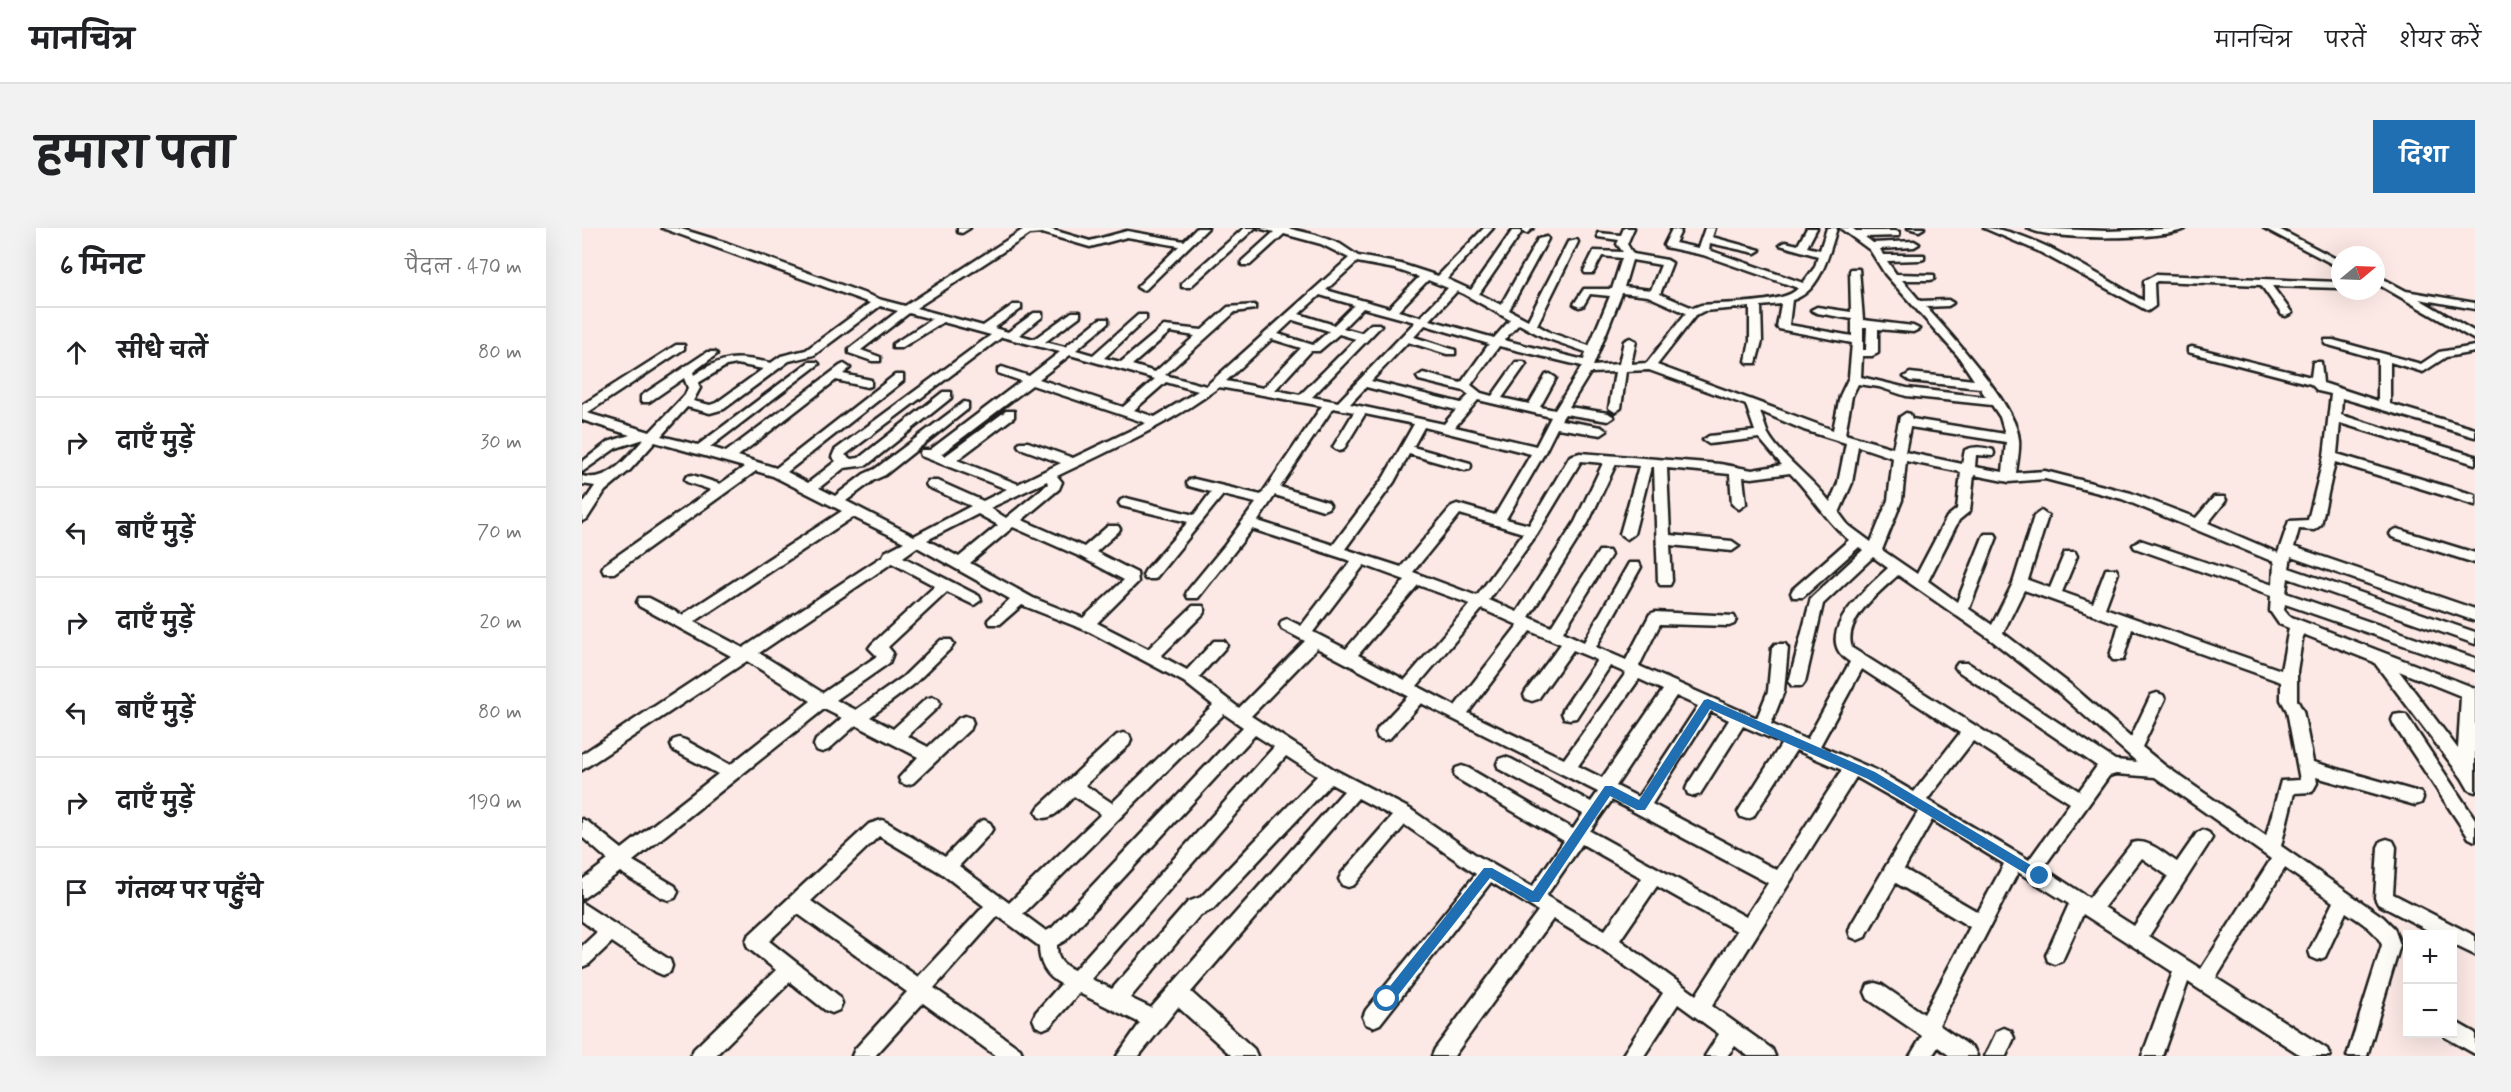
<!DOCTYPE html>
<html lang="hi">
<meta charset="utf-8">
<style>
body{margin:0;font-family:Mynerve,"Playpen Sans Deva",sans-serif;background:#f2f2f2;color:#202124}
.controls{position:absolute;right:18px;bottom:18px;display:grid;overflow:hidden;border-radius:0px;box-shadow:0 6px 24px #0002}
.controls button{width:54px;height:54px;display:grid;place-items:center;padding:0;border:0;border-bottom:2px solid #e0e0e0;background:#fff;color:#202124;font:30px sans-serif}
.compass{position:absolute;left:1749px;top:18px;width:54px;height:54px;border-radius:50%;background:#fff;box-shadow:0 6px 24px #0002;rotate:71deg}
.stop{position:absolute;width:18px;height:18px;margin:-14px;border:4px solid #1f6fb2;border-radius:50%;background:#fff}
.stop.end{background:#1f6fb2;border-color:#fff;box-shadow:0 2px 6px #0008}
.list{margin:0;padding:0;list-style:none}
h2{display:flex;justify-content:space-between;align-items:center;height:78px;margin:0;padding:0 24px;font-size:26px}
h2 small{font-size:20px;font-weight:400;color:#757577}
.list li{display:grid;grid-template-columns:39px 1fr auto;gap:18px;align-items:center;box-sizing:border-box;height:90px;padding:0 24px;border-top:2px solid #e0e0e0}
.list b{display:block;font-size:22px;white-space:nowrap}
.list em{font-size:20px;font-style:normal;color:#757577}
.icon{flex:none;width:33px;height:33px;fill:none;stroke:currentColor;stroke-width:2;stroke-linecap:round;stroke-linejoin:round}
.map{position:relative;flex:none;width:1893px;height:828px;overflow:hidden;border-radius:0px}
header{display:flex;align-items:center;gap:36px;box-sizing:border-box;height:84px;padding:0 30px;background:#fff;border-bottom:2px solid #e0e0e0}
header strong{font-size:28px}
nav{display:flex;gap:33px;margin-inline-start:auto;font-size:21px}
.intro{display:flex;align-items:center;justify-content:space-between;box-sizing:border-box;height:144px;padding:0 36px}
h1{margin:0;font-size:42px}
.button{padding:15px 27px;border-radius:0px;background:#1f6fb2;color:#fff;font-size:21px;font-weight:700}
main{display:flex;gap:36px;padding:0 36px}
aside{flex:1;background:#fff;border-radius:0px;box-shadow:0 6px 24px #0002}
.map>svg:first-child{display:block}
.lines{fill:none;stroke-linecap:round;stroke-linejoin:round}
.minor-casing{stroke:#1c1c1c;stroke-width:5}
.minor{fill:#fdfcf7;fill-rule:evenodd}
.route{fill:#1f6fb2}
</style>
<header>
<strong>मानचित्र</strong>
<nav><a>मानचित्र</a><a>परतें</a><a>शेयर करें</a></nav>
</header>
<div class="intro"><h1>हमारा पता</h1><a class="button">दिशा</a></div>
<main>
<aside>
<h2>6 मिनट<small>पैदल · 470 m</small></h2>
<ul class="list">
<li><svg class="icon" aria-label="ahead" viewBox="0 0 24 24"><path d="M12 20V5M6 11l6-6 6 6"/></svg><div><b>सीधे चलें</b></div><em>80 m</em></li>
<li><svg class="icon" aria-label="right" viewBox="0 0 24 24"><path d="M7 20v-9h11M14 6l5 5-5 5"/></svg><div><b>दाएँ मुड़ें</b></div><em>30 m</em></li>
<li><svg class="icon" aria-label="left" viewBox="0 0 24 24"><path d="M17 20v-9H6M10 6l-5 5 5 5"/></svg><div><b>बाएँ मुड़ें</b></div><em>70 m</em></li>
<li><svg class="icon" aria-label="right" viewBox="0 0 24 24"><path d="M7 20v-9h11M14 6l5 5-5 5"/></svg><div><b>दाएँ मुड़ें</b></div><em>20 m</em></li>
<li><svg class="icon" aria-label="left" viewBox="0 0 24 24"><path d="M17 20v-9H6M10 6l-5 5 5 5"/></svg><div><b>बाएँ मुड़ें</b></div><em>80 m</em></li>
<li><svg class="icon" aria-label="right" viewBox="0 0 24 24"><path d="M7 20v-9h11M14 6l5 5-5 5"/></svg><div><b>दाएँ मुड़ें</b></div><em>190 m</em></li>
<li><svg class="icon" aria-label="arrive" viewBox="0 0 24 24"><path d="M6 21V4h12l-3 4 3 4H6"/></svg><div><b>गंतव्य पर पहुँचे</b></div></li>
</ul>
</aside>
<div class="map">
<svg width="1893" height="828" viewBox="0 0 1893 828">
<rect width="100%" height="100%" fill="#fce9e5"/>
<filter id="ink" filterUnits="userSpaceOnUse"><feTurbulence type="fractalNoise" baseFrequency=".0167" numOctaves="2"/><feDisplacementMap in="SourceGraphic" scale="12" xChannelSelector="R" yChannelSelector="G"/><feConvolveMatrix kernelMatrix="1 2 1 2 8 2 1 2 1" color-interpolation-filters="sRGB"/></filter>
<g filter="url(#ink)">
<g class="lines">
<g class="minor-casing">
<g id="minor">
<path d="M80,0h16l49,15 155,57 23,6 119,-77 22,-1 44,13 37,-10 57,10 13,-13h11l-62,61 -4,1 -5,-3 42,-41 -52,-9 -37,10 -48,-14 -12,1 -114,74 67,18 30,-21h8v4l-27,19 14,4 26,-19h8v4l-23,18 15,4 38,-27h8v4l-35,26 20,5 35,-28h8v4l-32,27 17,5 45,-40h8v4l-42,39 17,4 43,-36 38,4 26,-23 27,-2v4l-20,3 -70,63 41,11 143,-128 -28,-14 -37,-10 -34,31h-8v-4l32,-29 -16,-4h29l29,7 24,9 18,12 43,8 37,12 46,-48h9l-46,51 24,11 41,-59h8l1,2 -42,61 22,11 37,-66 9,-2 1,2 -39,71 19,10 40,-78 9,-2 1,2 -41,83 14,8 38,13 21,-50 -20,-2 -7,12 -4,1 -5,-3 10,-15h28l10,-31 -20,-2 -9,17h-8l-1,-2 10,-20 29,1 -6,-8 2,-4 -21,-3v-4l23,2 3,-7h10l-7,16 6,10 34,6 5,3 -12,31 33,14 8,-3c20,-2 86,-1 97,-17l-95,-33 -38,-8 -1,-2 8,-16 9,2 -6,12 23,5 7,-20h10l-3,9 48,13 -5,3 -45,-10 -1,7 94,33 12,-16 3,-11 -38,-11 5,-3 13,3 9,-17h10l-10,19 13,3 7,-22h10c-8,25 -16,64 -45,72l-3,25 63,11v-17l-35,-6 -6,-3 6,-3 34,5 -1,-41 1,-2h8l4,51 50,6 6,3 -6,3 -35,-3v24l-6,3h-10l-1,21 46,11 79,9 -6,-9 -70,-7 -6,-4 6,-4 64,7 -16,-24 -73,-82 -15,-24 -30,-22h12l4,3h39l4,1v4l-34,1 8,6 41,-2 5,3 -5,3 -34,2 3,6h41v4l-4,1 -33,1 9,13 38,1v4l-4,1h-28l18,21 28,-1 5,3 -5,3 -22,1c23,26 92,100 93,133 1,11 -2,23 -3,33l29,-2 86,22 65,25 18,-21h10l2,3 -2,3 -16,20 70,30 11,-32 19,-1 16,-64 7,-62 -13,-3 -7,-7 -123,-32v-4l4,-1 119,30 2,-15h8l2,21 55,18v-42l-53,-15v-4h8l88,24 18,-12 36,-6v6l-29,5 -23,15 -33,-10v42l85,25v8l-133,-39 -1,17 134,41v8l-135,-41 -3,31 138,41v10l-140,-43 -14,63 -7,5 -15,-1 -5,18 181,62v12l-184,-64 -2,11 186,64v12l-187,-66 -2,15 189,65v12l-190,-66 -1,6 5,6 186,72v104l-6,-2 -7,-12 -88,-116 -71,-28 -6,37v29l6,11 10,51 102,29 6,2 2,5 -2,5 -6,2 -99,-28 1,6 -5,9 -18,1 -13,53 102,71 11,11 6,17 -33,111h-20l35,-111c-6,-15 -23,-24 -36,-33l-21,45 -7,3 -7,-3 -2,-6 24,-49 -48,-34 -69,110 111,71 3,7h-28l-114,-74 -26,74h-20l31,-84 -90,-58 -21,47 -7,3 -7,-3 -2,-6 23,-51 -51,-32 -79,153 35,24 3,7h-27l-12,-9 -6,9h-22l12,-20 -54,-37 -3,-7 3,-7 7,-2 7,2 42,29 46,-87 -74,-44 -31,54 -7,3 -7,-3 -2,-6 2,-6 67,-113 -62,-35 -144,229 60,43 3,7h-27l-13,-10 -8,10h-22l14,-22 -41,-30 -34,52h-22l41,-63 -68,-49 -42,-25 -99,137h-22l3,-7 103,-138 -47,-29 -111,142 -7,3 -7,-3 -3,-7 3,-7 110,-136 -71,-49 -51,60 -6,2 -6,-2 -3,-6 3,-6 50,-57 -34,-18 -167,194 63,57 3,7h-25l-54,-49 -39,49h-22l23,-33 -61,-30 -29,33 -7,3 -7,-3 -3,-7 3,-7 25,-28c-15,-8 -22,-20 -22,-38l-41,-30 -64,72 86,61 3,7h-27l-73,-53 -48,53h-23l3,-7 52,-57 -109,-78 -29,27 70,55 3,7 -3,7 -7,3 -7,-3 -35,-28 -75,74h-24l3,-7 82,-79 -28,-22 -2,-6 2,-6 121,-112 13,-4 6,3 57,34 33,-34 6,-3 6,3 3,5 -3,5 -31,33 50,37 92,-89 -27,-18c-9,9 -21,26 -35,21l-3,-5 3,-5 78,-72 6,-2 6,2 2,5 -2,5 -44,40 27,18 101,-98 -29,-23 -94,-50 -68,-27 -22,19h-10l-2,-4 22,-21 -93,-52 -14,10 76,39 2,4 -7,5 -27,-13 -59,55 5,6 -4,10 -53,37 20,10 47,-33 38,-37h10l3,4 -3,4 -38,37 -43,32 23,12 33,-30 6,-2 6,2 2,4 -2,4 -31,29 21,11 31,-29 6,-2 6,2 2,5 -2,5 -58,55 -6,2 -6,-2 -2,-5 19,-21 -62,-32 -28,25 -6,2 -6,-2 -2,-5 2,-5 26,-22 -18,-9 -191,152 42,25 3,6 -3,6 -6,2 -6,-2 -43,-26 -38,27v-19l26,-20 -26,-23v-18l6,3 34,27 96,-75 -45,-24 -2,-5 2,-5 6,-2 6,2 45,25 81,-64 -64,-40 -165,109v-16l149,-98 -92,-50 -2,-4 2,-4h10l33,17 160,-104 -69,-35 -17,-5 -142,102h-10l-2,-4 2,-4 107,-75 -24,-8 -2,-3 2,-3 5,-1 28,9 24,-17 -89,-25 -25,28 -25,21 -18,28 -5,2v-16l13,-19 -13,-2v-8c28,7 45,-19 62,-37l-28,9 -34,24v-10l26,-20 22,-7 -48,-15v-15l94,-60h8v4l-97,64 63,19 35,-37 3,-7 -4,-10 -35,24h-8v-6l66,-44h8l2,2 -24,18 1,3c30,-20 42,-19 77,-12l10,-7 25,-6 64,-47zM1050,32l29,5 -10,25 -27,-3zM775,34l38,7 24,8 -30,31 -63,-18zM846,52l20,8 -28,29 -22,-6zM875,63l7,3 46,26 -16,18 -64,-18zM1040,65l26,3 38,17 -39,50 -16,1 5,-23 -6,-3 -6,3 -5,23 -26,2zM738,67l34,10 -20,20 -35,-11zM1199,76l-4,23 2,2 73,14 -3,34 -9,19 -7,34 -176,-65 39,-50 8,-4 46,-4v34l-4,20 2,2h8l6,-22 -1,-35zM298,78l18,5 -49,38v4l23,8h8v-4l-19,-7 48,-37 23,6 -39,25v4h8l42,-26 48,13 -156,115 -3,7 4,4 -28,22 -21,-11 116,-91v-6h-8l-119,93 -38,-12 98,-76 31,7 4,-1v-6l-28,-6 7,-6 -6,-4 -4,2 -114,86 -16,-5 109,-83 -2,-2h-8l-111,83 -37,-9 26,-29 23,6 14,-4 65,-48 25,-6zM781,80l52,14 -77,80 -26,-5 69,-71 -2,-2h-8l-10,9 -18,-5zM711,92l36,11 -16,14 -35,-11zM937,96l24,13 43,15 -2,8 -80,-20zM843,97l64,19 -28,39 -38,-10 -6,4 2,3 45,11 5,4 -8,8 -90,-22 37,-39 39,12h8v-4l-41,-13zM1281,99h4l-1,23h-3zM588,104l25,4 -40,36 -23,-7zM757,106l17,5 -56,56 -25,-5 36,-39h8zM420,109l58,15 -31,24 -27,-9 -4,2v4l23,8 -91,69h-9l-1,3 1,3 86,33 -24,12 -45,-20h-10l-2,3 2,3 43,19 -57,30 -68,-35 28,-21 11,-5 83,-66v-6l-4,-1 -89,67 -11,5 -29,22 -16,-8 25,-20 23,-3 84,-67v-6h-8l-84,66 -8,1 -6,-4zM690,111l29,9 -38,40 -37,-7zM917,118l83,20 -27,44 -15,-3 16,-29 -6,-4 -4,1 -17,29 -27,-6 24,-34 -2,-2h-8l-24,34 -11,-3 -10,-8zM488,127l85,24 -32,28 -84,-28zM155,136l26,5 -47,34 -6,2 -17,-4 7,-13 -2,-5 28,-17zM1067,142l97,35 9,26 -46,5 -6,4 6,4 50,-6 23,27 -30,5 -32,-6 -140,-11 -10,3 -41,69 -23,-6 38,-65 13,-26 44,7 6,-4 -6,-4 -40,-7 4,-6 43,7 6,-4 -6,-4 -39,-6 21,-34 25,-1 -6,36 6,4 6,-4 5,-37zM584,154l32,9 -43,26 -21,-7zM1276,156l21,3 27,9 86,9 8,12 5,17 -93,-15 -2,-5 -4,-1 -6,4 -7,31 -48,-14 7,-38zM450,157l114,38 -73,35 -45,-16h-8l-2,3 2,3 41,15 -43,21 -61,-24 57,-43v-6h-8l-61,45 -4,-2zM637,159l103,19 -61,89 -67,-16 -5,1 -2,3 2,3 22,6 -17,23 -68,-17 -5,2 -2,3 2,3 67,16 -43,49 -2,4 2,4h10l68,-84 33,8 -31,42 -37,45 -2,4 2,4h10l54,-69 99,32 -50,65 -14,-7 -5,2 -2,4 2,4 23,12 -66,67 -40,-31 25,-28 3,-4 -3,-4h-10l-27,29 -26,-14 42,-42 2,-4 -2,-4h-10l-45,43 -51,-26 41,-41 -1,-9 -41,-21 22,-20 2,-3 -2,-3h-10l-24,21 -62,-27 37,-31 3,-7 -5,-6c56,-27 113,-52 162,-89zM784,159l90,23 -12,14 -94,-20zM896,172l73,17 -15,29 -81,-19zM751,180l21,4 -21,35 6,4 4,-1 22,-36 49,10 -30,53 -51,68 -75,-24 17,-26 48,15 5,-2 2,-3 -2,-3 -48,-15zM1178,183l44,19 42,13 -8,40 -8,19c-17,-23 -49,-45 -62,-68 -3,-7 -5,-15 -8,-23zM842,199l107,27 -36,61 -38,-11 -5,2 -51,61 -56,-18 49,-67 15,-28 56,16 5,-1 1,-3 -1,-3 -57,-16zM1328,199l96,15 -3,30 -28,-5 1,-12 17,1 1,-3 -1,-3c-10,-3 -18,-4 -28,0l-3,14 -57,-12zM1276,218l35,12 -5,42 -17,42 -23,-17 -9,-12 13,-30zM999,233l22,2 -28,59 -58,90 -28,-12 48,-66zM1324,233l55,11 -4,37 -10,8 -30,57 -35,-24 20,-50zM1034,236l23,2 -19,68 7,5 7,-5 17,-67h3l4,114 2,4h10l2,-4 -2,-36 62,6 7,-5 -7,-5 -62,-6 -3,-67 63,6 2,30 7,5 7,-5 -3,-27 9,1 38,-5c21,21 36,48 59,67l-56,49 -2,4 2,4h10l56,-50 4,3 -52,48 -22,84 3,4h10l3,-4 18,-78 50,-47 15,11c-21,20 -79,68 -38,94l-43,78 -36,-16 13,-33 4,-43 -3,-4h-10l-3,4 -4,43 -11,27 -118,-52 21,-42 69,2 5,-2 2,-4 -2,-4 -79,-4 -5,2 -24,46 -30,-13 45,-80 -2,-4h-10l-45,79 -21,-10 48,-77 -2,-4h-10l-48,76 -22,-10 59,-94zM1392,247l35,7 36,-3 77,20 152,63 -1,23 -133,-45 -7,5 2,3 136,48 -1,15 9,13 10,4 -8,42 -176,-62 13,-35 -2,-4h-10l-13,34 -31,-11 15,-36 -2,-4h-10l-15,36 -22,-8 20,-64 -7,-5 -7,5 -21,67 -21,42 -23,-16 28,-72 -2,-3h-10l-2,3 -26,65 -29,-21 31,-61 11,-9zM465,253l1,3 -42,34 -16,-10zM396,286l20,11 -39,32 -32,-17zM878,286l63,19 -46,63 -64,-24zM271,289l51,25 -19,10 -2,4 -140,92 -49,-26zM431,299l68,30 43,23 -41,38 -50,-20 -63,-35zM310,335l43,23 -63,58 -3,4 8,8 -54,37 -64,-40zM782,337l41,15 -59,69 -33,-17zM1316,347l92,64 69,54 78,69 -22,-2 -147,-97h-10l-3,4 3,4 139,95 -18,25 -227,-143c-10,-28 28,-56 46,-73zM836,357l52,19 -65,76 -47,-25zM1442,362l95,34 -9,32 3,4h10l9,-31 149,53v18l6,11 13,69 -19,1 -15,55 -102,-71 -22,-18 23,-48 -2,-4 -6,-2 -6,2 -20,42 -60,-52 -68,-52zM900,381l36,16 -63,81 -38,-20zM948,403l31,13 -35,47 -2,4 2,4 6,2 6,-2 35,-49 24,10 -33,48 -2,5 2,5 6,1 6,-1 34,-52 16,7 -62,86 -96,-46zM735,420l91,48 -30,32 -2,5 2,5 6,2 6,-2 31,-35 177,89 -7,10 -80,-43 -6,-2 -6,2 -2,5 2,5 84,45 -10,15 -105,-61 -6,-2 -6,2 -2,5 2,5 108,63 -32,46 -56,-32 -66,-46 -75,-39 -84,-54zM1280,441l98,64 -46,59 -36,-21 -58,-25zM1817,443l62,25 -3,53zM1057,451l24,11 -61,88 -24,-12zM1094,468l22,10 -60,91 -22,-11zM1129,483l18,9 -41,64 -2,5 2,5 6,2 6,-2 43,-68 39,17 -41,64 -3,5 3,5 6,2 6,-2 43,-67 46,20 -65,100 -125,-66zM642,486l19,13 -191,201 -6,3 -23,-17zM673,507l19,12 -200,223c-13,-6 -17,-11 -17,-25l9,-5zM1391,513l97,62 -41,57 -102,-60zM704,528l31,20 -116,121 -13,5 -76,87 -21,-10zM1534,546l39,3 116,82 -70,110 -52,-33 60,-93 3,-5 -3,-5 -6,-3 -6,3 -20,29c-13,-8 -29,-24 -45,-19l-43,55 -46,-30 66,-92zM749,556l13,7 -193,217 -21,-10 69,-82 14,-7zM1030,572l156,83 -22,34 -156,-86zM1350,592l72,44 -26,48 -74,-43zM297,608l62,37 43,33 -66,71 -107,-76zM1000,616l60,34 -37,52 -59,-34zM1560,630l26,18 -34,50 -30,-19zM1075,658l80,45 -41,64 -76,-55z"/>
<path d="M376,0h12l-8,5 -4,-1z"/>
<path d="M662,0h11l-65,59h-8v-4z"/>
<path d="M941,0h10l-6,5 -4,-1z"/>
<path d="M1326,0h16l-5,3z"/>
<path d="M1402,0c45,0 120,51 160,73v-20l12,-6 184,7v6l-68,-2 20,27 -6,3 -4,-1 -21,-30 -104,-4 -3,2 1,23 -7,5 -110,-60z"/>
<path d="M1446,0l79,3 79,-3c-17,12 -141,13 -158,0z"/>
<path d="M1682,0h13l63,33v7z"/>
<path d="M1794,47l30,16 69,12v6l-56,-10 56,33v8l-99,-57z"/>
<path d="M1815,301l78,24v10l-83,-26 -2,-3 2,-3z"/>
<path d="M1818,486l6,1 69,104v22l-6,-3 -75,-113 -2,-5 2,-5z"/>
<path d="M1805,611l6,2 3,6 -3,47 82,42v19l-23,-11v-10h-17l-57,-30 -3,-6 3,-51 3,-6z"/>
<path d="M0,675l88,57 2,6 -2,6 -7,3 -7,-3 -44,-30 -23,22 -7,3v-21l15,-14 -15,-11z"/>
<path d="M1870,792l23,13v21l-30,-17 -1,-3h8z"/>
<path d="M1422,800l7,3 3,7 -8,18h-21l12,-25z"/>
</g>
</g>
<use href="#minor" class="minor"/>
</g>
</g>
<path class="route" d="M1126,471l167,73 169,101v7h-8l-168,-101 -158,-70 -65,101h-8l-27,-14 -71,106h-9l-40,-24 -98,125 -5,2 -4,-2 -2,-4 2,-4 101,-127h8l41,23 72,-105h7l27,14 65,-100z"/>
</svg>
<div class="controls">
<button>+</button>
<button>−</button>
</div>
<svg class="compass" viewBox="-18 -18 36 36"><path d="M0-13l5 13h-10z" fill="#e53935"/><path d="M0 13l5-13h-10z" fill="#757577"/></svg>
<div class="stop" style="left:805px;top:771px"></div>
<div class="stop end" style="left:1458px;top:648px"></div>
</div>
</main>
